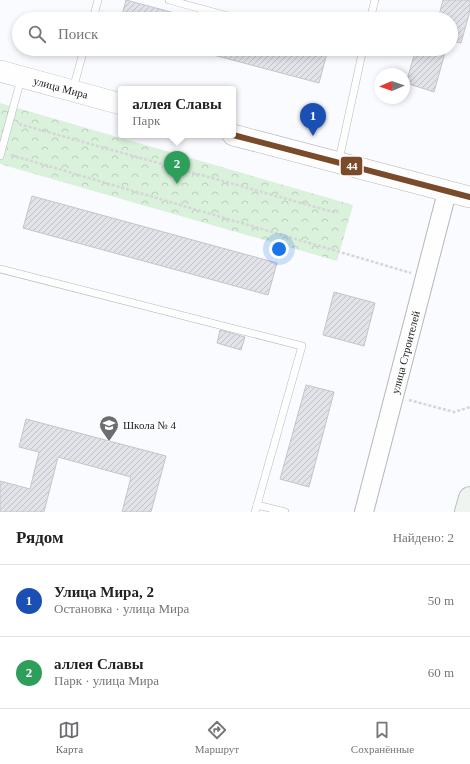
<!DOCTYPE html>
<html lang="ru">
<meta charset="utf-8">
<style>
body{margin:0;font-family:"Times New Roman",serif;background:#f2f2f2;color:#222}
.compass{position:absolute;left:374px;top:68px;width:36px;height:36px;border-radius:50%;background:#fff;box-shadow:0 2px 6px #0003;rotate:268deg}
.you{position:absolute;left:279px;top:249px;width:14px;height:14px;margin:-10px;border:3px solid #fff;border-radius:50%;background:#1a73e8;box-shadow:0 0 0 6px #1a73e833}
.badge{display:grid;place-items:center;width:26px;height:26px;border-radius:50%;background:#6c6d70;color:#fff;font-size:13px;font-weight:700}
.pin{position:absolute;translate:-50% -33px;filter:drop-shadow(0 1px 2px #0008)}
.pin::after{content:'';position:absolute;top:21px;width:14px;height:12px;background:inherit;clip-path:polygon(0 0,100% 0,50% 100%)}
.popup{position:absolute;left:118px;top:86px;width:118px;height:52px;box-sizing:border-box;display:grid;place-content:center;border-radius:4px;background:#fff;filter:drop-shadow(0 1px 3px #0005);font-size:13px;white-space:nowrap;color:#767676}
.popup b{font-size:15px;color:#222}
.popup::after{content:'';position:absolute;left:50%;top:100%;margin-left:-8px;border:8px solid transparent;border-top-color:#fff}
.list{margin:0;padding:0;list-style:none}
h2{display:flex;justify-content:space-between;align-items:center;height:52px;margin:0;padding:0 16px;font-size:17px}
h2 small{font-size:13px;font-weight:400;color:#767676}
.list li{display:grid;grid-template-columns:26px 1fr auto;gap:12px;align-items:center;box-sizing:border-box;height:72px;padding:0 16px;border-top:1px solid #e0e0e0}
.list b{display:block;font-size:15px;white-space:nowrap}
.list p{margin:0;font-size:13px;white-space:nowrap;color:#767676}
.list em{font-size:13px;font-style:normal;color:#767676}
.icon{flex:none;width:22px;height:22px;fill:none;stroke:currentColor;stroke-width:2;stroke-linecap:round;stroke-linejoin:round}
.map{position:relative;flex:none;width:470px;height:512px;overflow:hidden}
.search{position:absolute;background:#fff;box-shadow:0 2px 6px #0003;left:12px;right:12px;top:12px;height:44px;display:flex;align-items:center;gap:10px;box-sizing:border-box;padding:0 14px;border-radius:22px;color:#767676;font-size:15px}
.sheet{height:196px;background:#fff}
nav{display:flex;justify-content:space-around;align-items:center;box-sizing:border-box;height:56px;border-top:1px solid #e0e0e0;background:#fff;font-size:11px;color:#767676}
nav a{display:grid;justify-items:center;gap:2px}
nav .on{color:#6c6d70}
.map>svg:first-child{display:block}
.park{fill:url(#park-crowns)}
.building{fill:url(#building-hatch);stroke:#c4c5c8}
.lines{fill:none;stroke-linecap:round;stroke-linejoin:round}
.service-casing{stroke:#b6b7ba;stroke-width:8}
.tertiary-casing{stroke:#b6b7ba;stroke-width:20}
.secondary-casing{stroke:#b6b7ba;stroke-width:22}
.primary-casing{stroke:#b8c1ba;stroke-width:24}
.path{stroke:#d6d6d7;stroke-width:2.5;stroke-dasharray:3 2;stroke-linecap:butt}
.service{stroke:#fefeff;stroke-width:7}
.tertiary{stroke:#fefeff;stroke-width:18}
.secondary{stroke:#fefeff;stroke-width:21}
.primary{stroke:#eff4f0;stroke-width:22}
.bus-1-casing{stroke:#fff;stroke-width:9}
.bus-1{stroke:#7a4b2a;stroke-width:6}
.labels{text-anchor:middle;dominant-baseline:central;stroke-width:3;stroke-linejoin:round;paint-order:stroke}
.street-label{font-size:11px;fill:#202123;stroke:#fff}
.poi-label{font-size:11px;fill:#202123;stroke:#fff;text-anchor:start}
.line-badge{stroke:#fff;stroke-width:1.5}
.badge-label{font-size:11px;text-anchor:middle;font-weight:bold;fill:#fff}
</style>
<div class="map">
<svg width="470" height="512" viewBox="0 0 470 512">
<defs>
<pattern id="park-crowns" width="20" height="18" patternUnits="userSpaceOnUse"><rect width="20" height="18" fill="#daf1db"/><path d="M2 6a3 3 0 1 1 6 0M12 15a3 3 0 1 1 6 0" fill="none" stroke="#bbcebc"/></pattern>
<pattern id="building-hatch" width="6" height="6" patternUnits="userSpaceOnUse"><rect width="6" height="6" fill="#e1e3e9"/><path d="M-1 1l2-2M0 6l6-6M5 7l2-2" fill="none" stroke="#c1c2c8"/></pattern>
</defs>
<rect width="100%" height="100%" fill="#f9fbfe"/>
<path class="park" d="M0,103l353,102 -16,56 -337,-97z"/>
<g class="building">
<path d="M126,0l56,15v4h-61z"/>
<path d="M443,0h27v11l-9,32 -10,-2v-22h-13z"/>
<path d="M206,49h104l17,4 -8,30 -113,-30z"/>
<path d="M416,49h30l-12,43 -28,-9z"/>
<path d="M32,196l245,67 -9,32 -245,-67z"/>
<path d="M334,292l41,11 -11,43 -41,-11z"/>
<path d="M220,330l25,7 -4,13 -24,-7z"/>
<path d="M306,385l28,7 -25,95 -29,-8z"/>
<path d="M26,419l140,37 -15,56h-29l9,-35 -73,-20 -14,55h-44v-31l30,8 9,-37 -20,-5z"/>
</g>
<g class="lines">
<g class="service-casing">
<g id="service">
<path d="M169,0l70,19"/>
<path d="M93,19l5,-19"/>
<path d="M370,19l5,-19"/>
<path d="M350,49l13,3"/>
<path d="M73,89l11,-40"/>
<path d="M0,156l21,-77"/>
<path d="M339,160l24,-111"/>
<path d="M0,269l302,77 -45,159"/>
<path d="M255,512l2,-7 28,7"/>
</g>
</g>
<g class="tertiary-casing">
<g id="tertiary">
<path id="s1" d="M364,512l83,-320"/>
</g>
</g>
<g class="secondary-casing">
<g id="secondary">
<path id="s2" d="M0,71l121,33"/>
<path d="M233,135l237,62"/>
</g>
</g>
<g class="primary-casing">
<path id="primary" d="M466,512l4,-14"/>
</g>
<g class="path">
<path d="M19,124l318,89"/>
<path d="M11,155l400,118"/>
<path d="M409,400l45,12 16,-5"/>
</g>
<use href="#service" class="service"/>
<use href="#tertiary" class="tertiary"/>
<use href="#secondary" class="secondary"/>
<use href="#primary" class="primary"/>
<g class="bus-1-casing">
<path id="bus-1" d="M233,135l237,62"/>
</g>
<use href="#bus-1" class="bus-1"/>
</g>
<defs>
<g id="school-pin" transform="scale(1)"><path d="M0 17L-7.5 6A9.5 9.5 0 1 1 7.5 6Z" fill="#6c6d70" stroke="#fff"/><path d="M0-5L7-2L0 1L-7-2ZM-4 1L0 2.5L4 1V4Q0 6-4 4Z" fill="#fff"/></g>
</defs>
<g fill-rule="evenodd">
<use href="#school-pin" x="109" y="425"/>
</g>
<g class="labels">
<g class="street-label">
<text stroke="none"><textPath href="#s2" startOffset="63">улица Мира</textPath></text>
<text stroke="none"><textPath href="#s1" startOffset="165">улица Строителей</textPath></text>
</g>
<g class="poi-label">
<text x="123" y="425">Школа № 4</text>
</g>
</g>
<rect class="line-badge" x="340" y="156" width="23" height="20" rx="4" fill="#7a4b2a"/>
<g class="badge-label">
<text x="352" y="170">44</text>
</g>
</svg>
<svg class="compass" viewBox="-18 -18 36 36"><path d="M0-13l5 13h-10z" fill="#e53935"/><path d="M0 13l5-13h-10z" fill="#767676"/></svg>
<div class="you"></div>
<div class="pin badge" style="left:313px;top:136px;background:#1a4fb4">1</div>
<div class="pin badge" style="left:177px;top:184px;background:#2e9e5b">2</div>
<div class="popup"><b>аллея Славы</b>Парк</div>
<div class="search"><svg class="icon" aria-label="search" viewBox="0 0 24 24"><circle cx="10" cy="10" r="6"/><path d="M15 15l6 6"/></svg>Поиск</div>
</div>
<section class="sheet">
<h2>Рядом<small>Найдено: 2</small></h2>
<ul class="list">
<li><span class="badge" style="background:#1a4fb4">1</span><div><b>Улица Мира, 2</b><p>Остановка · улица Мира</p></div><em>50 m</em></li>
<li><span class="badge" style="background:#2e9e5b">2</span><div><b>аллея Славы</b><p>Парк · улица Мира</p></div><em>60 m</em></li>
</ul>
</section>
<nav>
<a class="on"><svg class="icon" aria-label="map" viewBox="0 0 24 24"><path d="M3 6l6-2 6 2 6-2v14l-6 2-6-2-6 2zM9 4v14M15 6v14"/></svg>Карта</a>
<a><svg class="icon" aria-label="directions" viewBox="0 0 24 24"><path d="M12 3l9 9-9 9-9-9zM9 14v-3h6M13 9l2 2-2 2"/></svg>Маршрут</a>
<a><svg class="icon" aria-label="saved" viewBox="0 0 24 24"><path d="M7 4h10v16l-5-4-5 4z"/></svg>Сохранённые</a>
</nav>
